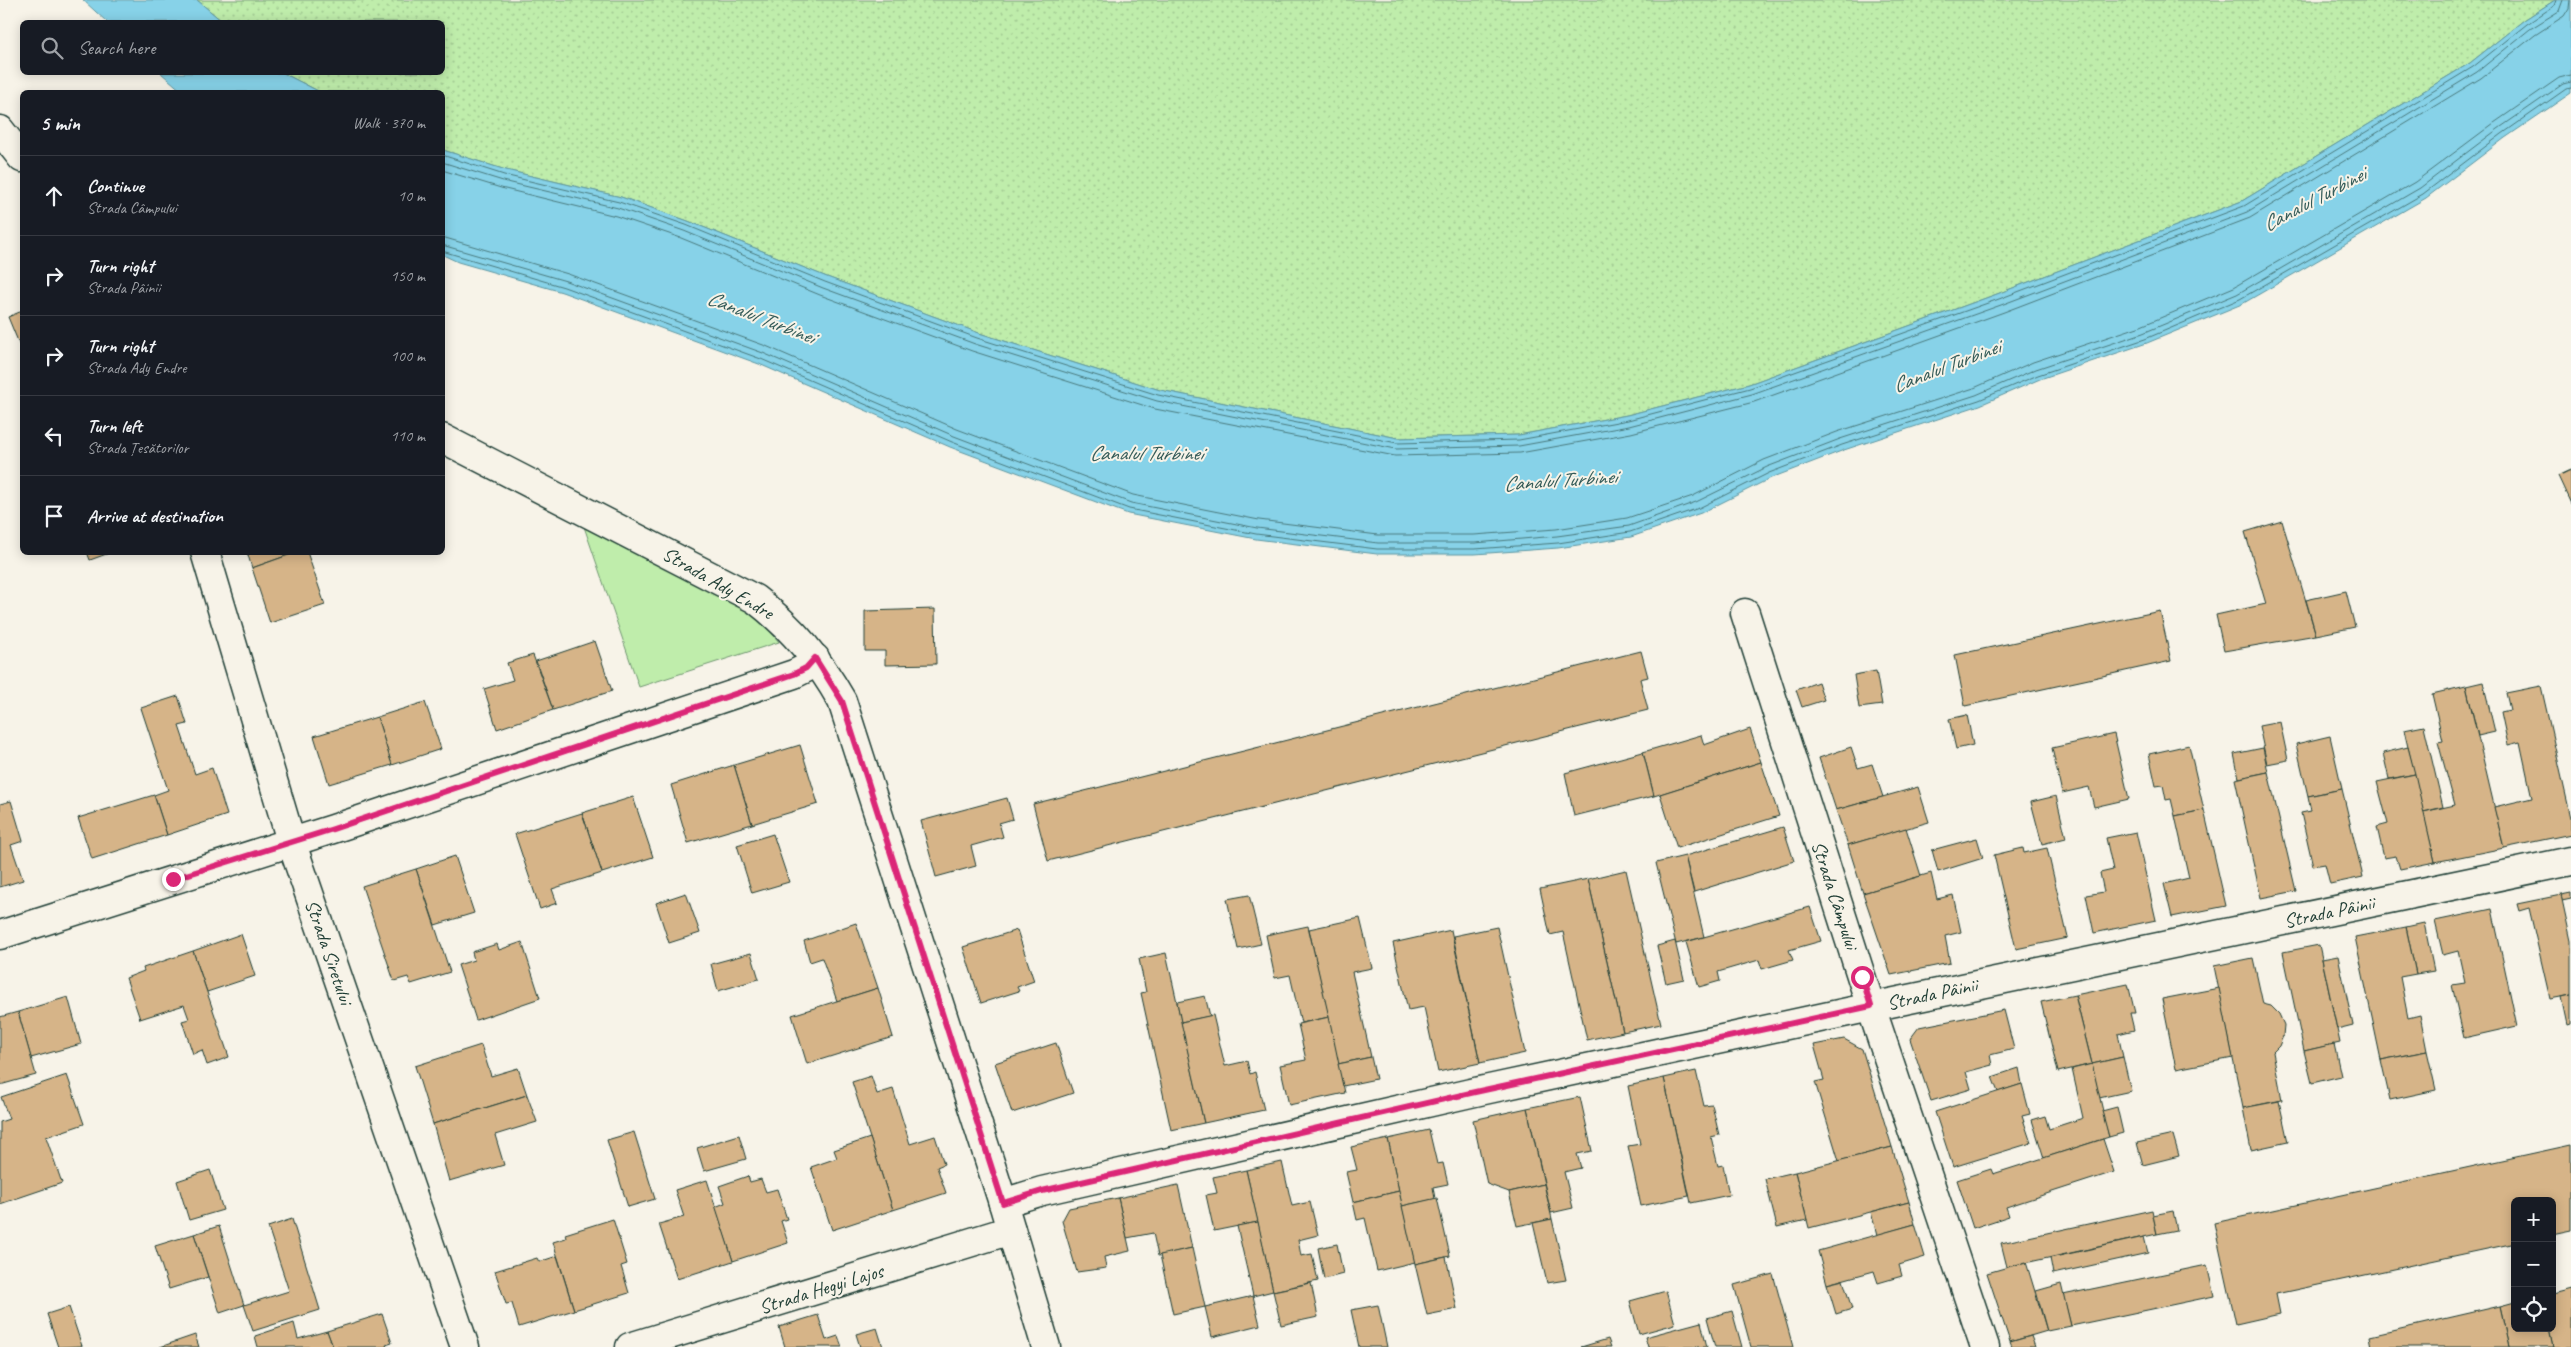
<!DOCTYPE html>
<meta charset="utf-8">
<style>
body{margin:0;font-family:Caveat,sans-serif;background:#242831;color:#f1f3f6}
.controls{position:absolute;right:15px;bottom:15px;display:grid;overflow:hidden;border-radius:8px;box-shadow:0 2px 12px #0003}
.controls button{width:45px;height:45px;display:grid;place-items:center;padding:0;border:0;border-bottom:1px solid #363941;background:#171b24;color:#f1f3f6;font:25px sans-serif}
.stop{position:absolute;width:15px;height:15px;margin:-11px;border:4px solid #db2777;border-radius:50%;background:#fff}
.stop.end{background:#db2777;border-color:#fff;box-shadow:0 1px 5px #0008}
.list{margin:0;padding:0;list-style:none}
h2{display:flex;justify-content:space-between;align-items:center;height:65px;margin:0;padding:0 20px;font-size:21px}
h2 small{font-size:16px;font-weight:400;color:#9ea1a6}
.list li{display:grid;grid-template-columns:32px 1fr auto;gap:15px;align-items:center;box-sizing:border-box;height:80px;padding:0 20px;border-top:1px solid #363941}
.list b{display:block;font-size:19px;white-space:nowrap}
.list p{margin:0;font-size:16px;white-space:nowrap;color:#9ea1a6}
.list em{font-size:16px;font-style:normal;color:#9ea1a6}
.icon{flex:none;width:28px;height:28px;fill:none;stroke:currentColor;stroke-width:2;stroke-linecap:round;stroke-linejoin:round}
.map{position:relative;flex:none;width:2571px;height:1347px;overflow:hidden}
.search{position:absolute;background:#171b24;box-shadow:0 2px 12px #0003;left:20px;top:20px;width:425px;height:55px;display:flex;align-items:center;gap:12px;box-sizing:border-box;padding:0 18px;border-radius:8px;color:#9ea1a6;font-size:19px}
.panel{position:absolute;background:#171b24;box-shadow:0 2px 12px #0003;left:20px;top:90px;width:425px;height:465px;border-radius:8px}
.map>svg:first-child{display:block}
.green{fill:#bfedab;stroke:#6f9570}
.park{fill:url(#park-dots);stroke:#6f9570}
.water{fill:#87d2e8;stroke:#5d96a0}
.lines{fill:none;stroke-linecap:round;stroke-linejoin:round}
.shore{stroke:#49797c;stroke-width:1}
.building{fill:#d6b488;stroke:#1f3d34}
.street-casing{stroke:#1f3d34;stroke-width:31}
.street{stroke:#f7f3e8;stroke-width:28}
.route{stroke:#db2777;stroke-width:6}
.labels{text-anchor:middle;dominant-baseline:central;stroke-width:4;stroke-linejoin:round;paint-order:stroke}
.street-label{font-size:20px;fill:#1f3d34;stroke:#f7f3e8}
.water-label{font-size:21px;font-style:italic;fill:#345b58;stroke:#f7f3e8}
</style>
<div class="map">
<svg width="2571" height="1347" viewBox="0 0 2571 1347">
<defs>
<pattern id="park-dots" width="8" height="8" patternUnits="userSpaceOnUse" patternTransform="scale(1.25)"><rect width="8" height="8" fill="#bfedab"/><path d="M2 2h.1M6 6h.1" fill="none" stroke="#a4cc94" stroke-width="1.8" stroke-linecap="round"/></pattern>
</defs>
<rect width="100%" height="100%" fill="#f7f3e8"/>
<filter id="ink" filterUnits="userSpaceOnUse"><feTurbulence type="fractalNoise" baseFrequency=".02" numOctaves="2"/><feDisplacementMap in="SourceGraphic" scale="10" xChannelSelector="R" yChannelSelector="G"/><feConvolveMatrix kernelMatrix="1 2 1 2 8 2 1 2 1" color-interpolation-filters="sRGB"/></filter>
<g filter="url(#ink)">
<path class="green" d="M579,512l175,99 25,31 -140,45z"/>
<path class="park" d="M197,0h2358l-31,20 -54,43 -228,138 -245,93 -248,90 -122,31 -108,20 -121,3 -238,-48 -181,-57 -152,-56 -139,-56 -67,-24 -115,-27 -63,-20 -1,-58h-122l-37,-19 159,-1v-50h-219z"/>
<g class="water">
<path d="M83,0h114l26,22h-116z"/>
<path d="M2555,0h16v93l-66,45 -79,60 -184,106 -95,39 -107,36 -60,26 -136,45 -73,28 -70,35 -70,24 -73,11 -83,6h-98l-121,-15 -128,-25 -178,-67 -191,-83 -197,-72 -104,-30 -15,-7v-105l63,20 115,27 67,24 139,56 152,56 181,57 238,48 121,-3 108,-20 122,-31 248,-90 245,-93 228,-138 54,-43z"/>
<path d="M161,73h122l37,19h-137z"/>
</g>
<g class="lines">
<g class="shore">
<path d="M442,155l62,20 115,27 67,23 139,57 152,56 181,57 239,48 122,-3 109,-20 122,-32 249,-89 245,-93 229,-139 54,-43 27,-18 2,-6"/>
<path d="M442,162l61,19 115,27 66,23 139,57 152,56 182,57 239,48 123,-3 110,-20 123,-32 249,-89 246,-93 230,-140 53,-43 29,-18 4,-11"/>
<path d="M442,170l59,18 115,28 65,22 139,57 152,56 183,58 240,47 125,-3 111,-20 123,-31 250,-90 246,-94 231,-140 54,-43 29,-19 5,-8 1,-8"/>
<path d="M442,237l126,37 198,72 191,83 176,66 126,25 119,15h96l82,-6 71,-11 66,-22 71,-36 73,-28 137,-44 59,-26 108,-36 93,-39 181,-105 79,-59 65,-45 12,-3"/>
<path d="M442,245l124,36 197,72 191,83 177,67 126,25 121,15h97l82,-7 72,-10 67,-24 71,-35 73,-28 136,-44 60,-26 107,-36 94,-39 183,-106 78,-59 65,-45 8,-2"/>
<path d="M442,251l122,36 197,72 191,83 177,67 127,25 121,15h98l83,-6 72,-11 69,-24 70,-35 73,-28 137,-45 59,-25 107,-36 95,-40 183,-105 79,-60 64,-45 5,-1"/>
</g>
</g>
<g class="building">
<path d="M22,311v40l-14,-34z"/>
<path d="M2571,470v34l-13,-28z"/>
<path d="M2282,521l34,114 -92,16 -8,-36 50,-11 -21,-72z"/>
<path d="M87,552h25l-22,8z"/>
<path d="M247,552h50l-45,16z"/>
<path d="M297,552h10l18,53 -55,18 -18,-55z"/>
<path d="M2346,591l9,36 -39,8 -10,-35z"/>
<path d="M935,609l1,55 -51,1v-14h-20v-40z"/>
<path d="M2160,611l11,50 -206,45 -10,-51z"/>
<path d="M595,641l17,50 -59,19 -17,-49z"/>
<path d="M1641,651l7,26 -8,2 8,31 -600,151 -15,-57z"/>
<path d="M533,655l20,55 -56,19 -13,-40 29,-9 -6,-17z"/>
<path d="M1876,671l6,34 -23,3 -5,-33z"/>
<path d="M1818,682l6,18 -22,7 -6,-17z"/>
<path d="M2483,682l12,50 -17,4 -12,-50z"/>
<path d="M2466,686l38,162 -69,14 -12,-50 32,-7 -17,-63 5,-1 -11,-47z"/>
<path d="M2541,686l30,132v16l-67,14 -10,-41 38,-9 -12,-56 -12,3 -7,-33 9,-2 -4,-17z"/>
<path d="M178,696l9,28 -8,2 16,48 17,-6 15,47 -60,20 -13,-40 14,-5 -27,-82z"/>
<path d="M425,702l16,47 -49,16 -15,-48z"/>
<path d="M1967,715l6,30 -17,4 -7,-30z"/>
<path d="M377,717l15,48 -63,19 -15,-48z"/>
<path d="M2280,722l8,38 -21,4 -8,-38z"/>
<path d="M2424,726l19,81 -20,5 -19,-82z"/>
<path d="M1750,729l11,33 -107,34 -11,-44 58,-17 3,10z"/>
<path d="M2114,734l15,65 -35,8 -5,-20 -27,6 -10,-45z"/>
<path d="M2330,736l12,53 -34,7 -12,-52z"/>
<path d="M800,745l18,59 -66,20 -18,-59z"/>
<path d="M2189,745l15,65 -29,6 -4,-17 -5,1 -3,-15 -7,1 -7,-32z"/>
<path d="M1851,747l7,21 14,-4 11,33 -47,13 -17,-52z"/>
<path d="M2408,747l7,27 -26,5 -6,-26z"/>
<path d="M2263,748l5,24 -29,6 -5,-24z"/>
<path d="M1643,752l11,44 -80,20 -9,-43z"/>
<path d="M1761,762l18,54 -102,32 -17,-54z"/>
<path d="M734,765l18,59 -64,19 -17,-58z"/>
<path d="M2268,772l28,119 -35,7 -26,-119z"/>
<path d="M2415,774l20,88 -35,7 -4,-13 -12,2 -7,-31 11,-3 -11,-42z"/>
<path d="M1918,787l11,35 -81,23 -12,-35z"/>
<path d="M2342,789l21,88 -33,7 -5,-20 -12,2 -12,-53 10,-2 -3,-15z"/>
<path d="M154,795l13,40 -75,24 -14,-41z"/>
<path d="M2056,796l10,42 -24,6 -11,-42z"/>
<path d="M633,797l20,60 -51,16 -20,-60z"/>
<path d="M1007,798l6,21 -14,4 4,14 -32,9 5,20 -40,11 -15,-56z"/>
<path d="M11,801l12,40 -12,4 12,35 -23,7v-83z"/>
<path d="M2204,810l22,96 -54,11 -8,-33 25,-6 -14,-62z"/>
<path d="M582,813l20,60 -50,16 5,14 -17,6 -25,-75z"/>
<path d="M1783,827l11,34 -100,31 -9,-36z"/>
<path d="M1906,828l15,48 -58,17 -15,-48z"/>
<path d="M2136,832l20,88 -62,13 -8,-38 18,-3 -4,-19 13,-3 -7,-32z"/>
<path d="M773,834l16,48 -37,11 -15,-48z"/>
<path d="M1977,838l6,20 -45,14 -6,-22z"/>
<path d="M2023,848l1,5 23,-5 21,90 -52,11 -22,-94z"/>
<path d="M455,856l19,57 -39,12 -19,-56z"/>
<path d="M1685,856l19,81 -28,7 -20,-81z"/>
<path d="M416,869l34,103 -39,12 -3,-7 -14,4 -32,-95z"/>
<path d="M1626,870l35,154 -38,8 -35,-153z"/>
<path d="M1931,873l6,26 16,-4 8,37 -16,4 5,27 -59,12 -28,-82z"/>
<path d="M1588,879l35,153 -36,8 -24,-108 -13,3 -10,-46z"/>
<path d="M686,893l14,40 -31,10 -13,-40z"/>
<path d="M2571,893v6l-9,2 -1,-6z"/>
<path d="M1249,895l12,49 -23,5 -11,-50z"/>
<path d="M2561,895l10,46v54l-21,4 -21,-91 -10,3 -2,-7z"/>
<path d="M1810,907l11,34 -32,9 4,10 -31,9 -3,-9 -41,12 2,9 -21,6 -13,-45z"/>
<path d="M2492,909l25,117 -53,12 -12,-53 13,-2 -7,-32 -15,4 -8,-34z"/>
<path d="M1360,918l12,50 -20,4 19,85 -33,7 -29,-135z"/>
<path d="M856,923l22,65 -41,13 -15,-43 -12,4 -6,-21z"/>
<path d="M2424,923l10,48 -18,3 -10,-47z"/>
<path d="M1308,926l21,91 -28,6 -11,-48 -15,3 -9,-43z"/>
<path d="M1497,927l28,126 -45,10 -27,-127z"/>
<path d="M2406,927l10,47 -16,3 8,41 12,-3 7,36 -46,9 -26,-123z"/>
<path d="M1017,930l17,51 -17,6 2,4 -38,12 -18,-56z"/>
<path d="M1451,930l29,133 -42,9 -14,-65 -16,3 -15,-67z"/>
<path d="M241,934l14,42 -48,16 -14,-41z"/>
<path d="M1675,941l9,38 -18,4 -9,-37z"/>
<path d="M522,942l18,56 -64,22 -18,-55 16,-5 -2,-8 25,-8 2,6z"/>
<path d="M2319,945l21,98 -36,8 -21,-99z"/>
<path d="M193,951l36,106 -22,8 -5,-15 -9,4 -11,-33 7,-2 -5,-14 -44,14 -14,-41 18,-7 -1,-3z"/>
<path d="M751,953l8,26 -41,12 -7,-27z"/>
<path d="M1166,953l38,170 -33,7 -30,-137 5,-1 -7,-33z"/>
<path d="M2338,956l15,69 -16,4 -15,-70z"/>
<path d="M2253,958l10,46 8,2 8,8 5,11 -1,11 -4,10 -6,6 9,48 -39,8 -29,-142z"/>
<path d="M2128,984l7,29h-5l4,17 -16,4 5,23 -31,7 -17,-69z"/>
<path d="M878,988l15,49 -86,27 -15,-49z"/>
<path d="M2219,988l14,70 -57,11 -14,-70z"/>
<path d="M2075,995l17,69 -34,8 -17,-70z"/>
<path d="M2571,995v29l-3,1 -6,-28z"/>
<path d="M1205,996l5,20 -29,6 -4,-20z"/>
<path d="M68,997l13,47 -50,14 -13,-46z"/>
<path d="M2004,1010l10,39 -24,6 2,10 -26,7 5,17 -40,12 -21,-62 9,-12z"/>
<path d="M18,1012l18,63 -36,10v-68z"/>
<path d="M1213,1015l12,51 22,-5 3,13 5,-2 9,38 -60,13 -23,-101z"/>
<path d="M1329,1017l16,76 -56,12 -9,-40 26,-5 -8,-36z"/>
<path d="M1844,1039l18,10 30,98 -53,14 -24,-79 9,-2 -10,-35z"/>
<path d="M1056,1043l17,50 -61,20 -17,-50z"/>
<path d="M2334,1044l7,32 -29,7 -8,-32z"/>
<path d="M481,1045l10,31 27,-8 9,27 -94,29 -18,-58z"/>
<path d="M2427,1051l9,39 -46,10 -9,-40z"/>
<path d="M1371,1057l5,22 -33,7 -5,-22z"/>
<path d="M2123,1057l8,34 -32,7 -7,-34z"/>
<path d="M2092,1064l17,73 -65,21 -12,-38 13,-4 4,13 34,-11 -11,-49z"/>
<path d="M2019,1068l3,16 -24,8 -6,-15z"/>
<path d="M1696,1071l8,35 8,-1 7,30 -8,2 7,29 5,-1 6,30 -38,8 -27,-125z"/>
<path d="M67,1075l17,49 -38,13 16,46 -62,21v-82l9,-3 -8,-22z"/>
<path d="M871,1076l6,18 16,-5 17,55 25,-8 9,28 -7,3 9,26 -53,17 -41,-128z"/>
<path d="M1664,1078l25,118 -48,10 -13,-60 12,-2 -12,-58z"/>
<path d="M2022,1084l8,30 -8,2 9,27 -78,24 -18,-55z"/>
<path d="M527,1095l10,27 -42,13 9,30 -55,16 -16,-57z"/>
<path d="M1580,1097l12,54 -15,3 4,14 -17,4 9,36 -22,5 -24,-105z"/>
<path d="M2279,1101l9,41 -37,8 -8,-42z"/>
<path d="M2117,1107l6,26 -14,4 -7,-26z"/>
<path d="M1527,1108l17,76 -35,8 -22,-8 -14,-64z"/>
<path d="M1429,1130l8,34 6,-1 5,21 -15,3 2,12 -33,7 -14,-67z"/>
<path d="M634,1132l21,67 -27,8 -21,-67z"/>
<path d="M739,1135l7,24 -42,12 -7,-23z"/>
<path d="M2173,1135l6,21 -36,9 -6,-22z"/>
<path d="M870,1138l23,72 -61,20 -21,-63 26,-9 -3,-8z"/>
<path d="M1388,1139l11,52 -46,11 -7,-30 11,-2 -6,-23z"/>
<path d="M2103,1139l11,33 -108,35 3,9 -36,12 -16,-48 34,-11 2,5z"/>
<path d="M2571,1145v85l-19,4v-33h-37v42l-239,51 4,20 -44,10 -22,-101z"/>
<path d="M1892,1147l17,55 -100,26 -14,-56z"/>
<path d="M1282,1162l10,44 18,-4 8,33 -20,5 3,16 11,-2 6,27 -45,10 -27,-121z"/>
<path d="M210,1170l13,40 -34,10 -12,-39z"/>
<path d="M1246,1170l12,52 -44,9 -8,-36 11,-2 -4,-16z"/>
<path d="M1795,1172l12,48 -30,7 -12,-48z"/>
<path d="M748,1176l2,6 11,-3 5,13 11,-3 10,30 -6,2 7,22 -55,18 -18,-54 10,-4 -6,-17z"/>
<path d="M707,1180l26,81 -56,18 -18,-55 25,-7 -9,-27z"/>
<path d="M1544,1184l8,35 -35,7 -8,-34z"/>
<path d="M1178,1185l14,63 -34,8 -5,-23 -26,5 -9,-40z"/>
<path d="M1399,1191l16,71 -38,9 -12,-53 -8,2 -4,-18z"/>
<path d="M1118,1198l12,53 -26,6 2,11 -29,4 -15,-51 7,-13z"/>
<path d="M1437,1198l13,58 -35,8 -13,-58z"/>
<path d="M1909,1202l6,22 -38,11 -6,-23z"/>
<path d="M2152,1210l5,24 -150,33 -6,-24z"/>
<path d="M2173,1211l4,19 -20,4 -4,-19z"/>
<path d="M292,1219l28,91 -67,21 -9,-26 45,-14 -21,-64z"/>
<path d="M613,1219l14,45 -6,2 8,27 -55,17 -21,-68 13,-4 -1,-4z"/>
<path d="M1552,1219l14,61 -19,3 -14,-60z"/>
<path d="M1258,1222l15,69 -20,5 -16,-70z"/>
<path d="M1915,1224l10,33 -26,8 3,11 -24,7 -4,-12 -47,13 -9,-33z"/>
<path d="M219,1226l25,79 -24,8 -26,-79z"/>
<path d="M194,1234l14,43 -39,12 -14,-43z"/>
<path d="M2144,1237l4,16 -95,21 -3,-16z"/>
<path d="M1337,1244l6,30 -19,5 -6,-31z"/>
<path d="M1192,1248l13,59 -32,7 -13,-59z"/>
<path d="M557,1256l17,54 -55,17 -7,-24 -6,1 -11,-33 42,-13 2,4z"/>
<path d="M1446,1257l11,52 -30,6 -12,-51z"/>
<path d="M2026,1262l21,69 -37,11 -23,-69z"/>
<path d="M2207,1265l7,31 -143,30 -8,-31z"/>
<path d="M1773,1274l20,73h-42l-17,-62z"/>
<path d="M1843,1280l9,29 -16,5 -9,-30z"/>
<path d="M1311,1283l7,34 -37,8 -8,-34z"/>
<path d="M2061,1284l10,42 -24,5 -11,-40z"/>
<path d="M2571,1289v58h-17l-4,-19h2v-34z"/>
<path d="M1666,1291l9,33 -36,10 -9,-33z"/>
<path d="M1253,1296l7,29 -48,12 -7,-30z"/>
<path d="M2515,1302v26h35l4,19h-45l-9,-41z"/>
<path d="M1378,1305l9,42h-28l-8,-37z"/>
<path d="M2500,1306l9,41h-137l-2,-11z"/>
<path d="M69,1307l13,39 -24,1 -11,-33z"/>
<path d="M1732,1311l10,36h-27l-8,-29z"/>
<path d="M382,1314l10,29 -6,2 1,2h-54l-6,-16z"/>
<path d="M818,1315l8,25 12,-4 4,11h-57l-6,-20z"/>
<path d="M1701,1322l6,25h-59l-3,-10z"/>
<path d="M294,1323l4,16 29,-8 6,16h-75l-3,-11z"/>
<path d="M877,1328l6,19h-23l-4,-13z"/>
<path d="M195,1335l4,12h-39z"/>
<path d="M2031,1336l4,11h-23l-2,-5z"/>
<path d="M1608,1339l3,8h-30z"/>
</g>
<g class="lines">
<g class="street-casing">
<g id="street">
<path d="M0,130l22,28"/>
<path d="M442,438l313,161c39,30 63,60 87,102l161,502 43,144"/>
<path d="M205,552l86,289 174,506"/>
<path d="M1745,613l126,394 114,340"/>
<path d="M0,935l333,-106 461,-155 12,-6 9,-10"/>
<path d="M1003,1203l39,-12 433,-99 396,-85 700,-146"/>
<path d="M630,1347l381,-117"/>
</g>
</g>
<use href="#street" class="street"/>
</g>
</g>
<g class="lines" filter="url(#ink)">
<path class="route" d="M173,879l160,-50 461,-155 12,-6 9,-10 27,43 161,502 39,-12 433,-99 396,-86 -9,-29"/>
</g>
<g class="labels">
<g class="street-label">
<text transform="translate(718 583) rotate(30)">Strada Ady Endre</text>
<text transform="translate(1835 895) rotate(72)">Strada Câmpului</text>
<text transform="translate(2329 912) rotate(-12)">Strada Pâinii</text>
<text transform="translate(329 952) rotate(71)">Strada Siretului</text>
<text transform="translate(1932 994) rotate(-12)">Strada Pâinii</text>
<text transform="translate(821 1289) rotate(-17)">Strada Hegyi Lajos</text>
</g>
<g class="water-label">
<text transform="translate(2314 199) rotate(-28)">Canalul Turbinei</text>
<text transform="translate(761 317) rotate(21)">Canalul Turbinei</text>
<text transform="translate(1946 366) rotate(-21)">Canalul Turbinei</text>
<text x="1146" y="453">Canalul Turbinei</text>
<text transform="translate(1560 480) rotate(-4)">Canalul Turbinei</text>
</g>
</g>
</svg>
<div class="controls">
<button>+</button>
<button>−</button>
<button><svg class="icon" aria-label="locate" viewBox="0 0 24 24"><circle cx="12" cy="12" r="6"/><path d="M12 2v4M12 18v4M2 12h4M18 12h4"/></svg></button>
</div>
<div class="stop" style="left:1862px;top:977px"></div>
<div class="stop end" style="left:173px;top:879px"></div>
<div class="search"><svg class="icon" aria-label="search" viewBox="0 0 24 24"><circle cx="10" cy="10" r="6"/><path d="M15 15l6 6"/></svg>Search here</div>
<section class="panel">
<h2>5 min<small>Walk · 370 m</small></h2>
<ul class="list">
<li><svg class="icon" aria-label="ahead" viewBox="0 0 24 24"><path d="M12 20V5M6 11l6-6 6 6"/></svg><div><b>Continue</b><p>Strada Câmpului</p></div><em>10 m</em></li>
<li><svg class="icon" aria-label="right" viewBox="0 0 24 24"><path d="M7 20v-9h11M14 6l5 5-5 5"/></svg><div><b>Turn right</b><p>Strada Pâinii</p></div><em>150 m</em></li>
<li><svg class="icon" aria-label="right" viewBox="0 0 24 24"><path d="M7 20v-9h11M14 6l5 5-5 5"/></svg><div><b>Turn right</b><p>Strada Ady Endre</p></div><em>100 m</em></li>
<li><svg class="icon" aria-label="left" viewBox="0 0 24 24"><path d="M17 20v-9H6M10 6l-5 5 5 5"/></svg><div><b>Turn left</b><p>Strada Țesătorilor</p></div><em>110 m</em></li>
<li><svg class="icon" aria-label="arrive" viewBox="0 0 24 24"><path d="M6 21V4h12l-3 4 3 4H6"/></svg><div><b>Arrive at destination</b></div></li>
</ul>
</section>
</div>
